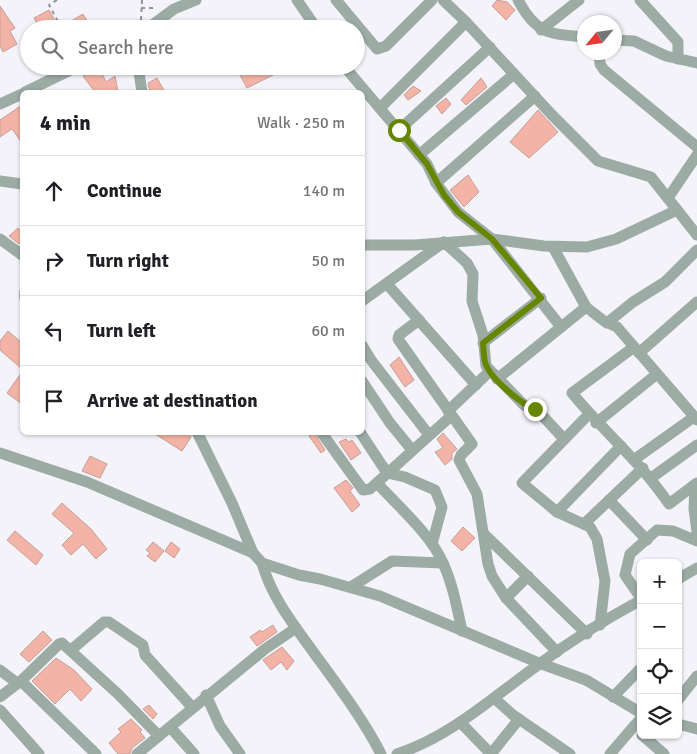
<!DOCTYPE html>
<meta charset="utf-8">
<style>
body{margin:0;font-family:Signika,sans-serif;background:#f2f2f2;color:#202124}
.controls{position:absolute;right:15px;bottom:15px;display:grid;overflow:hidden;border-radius:8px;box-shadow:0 1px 4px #0004}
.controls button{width:45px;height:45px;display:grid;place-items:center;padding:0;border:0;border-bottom:1px solid #e0e0e0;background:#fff;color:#202124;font:25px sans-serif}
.compass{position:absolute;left:577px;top:15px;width:45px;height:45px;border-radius:50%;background:#fff;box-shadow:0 1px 4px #0004;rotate:241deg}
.stop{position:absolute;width:15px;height:15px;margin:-11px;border:4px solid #668600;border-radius:50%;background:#fff}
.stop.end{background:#668600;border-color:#fff;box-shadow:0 1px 5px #0008}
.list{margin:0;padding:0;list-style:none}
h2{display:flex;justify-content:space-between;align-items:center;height:65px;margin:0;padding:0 20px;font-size:21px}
h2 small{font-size:16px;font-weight:400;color:#757577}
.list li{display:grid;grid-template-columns:32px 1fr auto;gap:15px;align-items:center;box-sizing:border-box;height:70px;padding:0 20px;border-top:1px solid #e0e0e0}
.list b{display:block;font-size:19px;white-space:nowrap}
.list em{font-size:16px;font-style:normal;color:#757577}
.icon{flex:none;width:28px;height:28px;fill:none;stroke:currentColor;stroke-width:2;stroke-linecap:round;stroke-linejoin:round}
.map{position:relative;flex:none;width:697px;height:754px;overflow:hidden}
.search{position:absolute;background:#fff;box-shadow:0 1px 4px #0004;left:20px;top:20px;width:345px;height:55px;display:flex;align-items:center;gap:12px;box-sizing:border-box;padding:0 18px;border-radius:28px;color:#757577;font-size:19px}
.panel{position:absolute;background:#fff;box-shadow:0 1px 4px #0004;left:20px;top:90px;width:345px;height:345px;border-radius:8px}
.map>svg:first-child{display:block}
.building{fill:#f3b4a7;stroke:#c59f98}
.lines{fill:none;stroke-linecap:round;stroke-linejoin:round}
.path{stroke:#94929c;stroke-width:2;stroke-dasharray:4 4;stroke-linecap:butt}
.lane{stroke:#9caba4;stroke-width:5.5}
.street{stroke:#9caba4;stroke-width:11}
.route{stroke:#668600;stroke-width:6}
</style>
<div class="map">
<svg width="697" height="754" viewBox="0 0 697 754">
<rect width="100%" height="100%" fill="#f4f3fa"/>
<g class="building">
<path d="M497,0l10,2 8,8 -9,10 -14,-14z"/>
<path d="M0,6l15,22 -5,3 7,13 -14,8 -3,-6z"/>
<path d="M49,10l10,18 24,-14 9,15h-52l-6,-11z"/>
<path d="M258,66h33l-44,22 -7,-13z"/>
<path d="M99,67l7,15 9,-6 3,16h-23l-12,-16z"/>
<path d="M157,78l8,14h-15l-2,-9z"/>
<path d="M481,78l6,9 -21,18 -5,-5z"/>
<path d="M413,86l8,5 -13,9 -4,-5z"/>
<path d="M446,98l5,6 -9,10 -6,-8z"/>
<path d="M22,105v38l-10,-14 -12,8v-17z"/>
<path d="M538,110l20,22 -29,26 -19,-16z"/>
<path d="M468,175l11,17 -15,15 -14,-17z"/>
<path d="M18,228l4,5v8l-3,3 -10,-8z"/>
<path d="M8,331l14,12v26l-22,-19v-9z"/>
<path d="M399,357l15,23 -9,7 -15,-22z"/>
<path d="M22,372v32l-15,-11z"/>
<path d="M152,432h38l1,5 -9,14z"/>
<path d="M314,433l11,17 -4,3 -12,-17z"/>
<path d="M443,433l14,16 -5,4v6l-7,6 -10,-13 8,-4 -6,-9z"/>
<path d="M346,439l3,3 3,-2 9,13 -10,7 -12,-18z"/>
<path d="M90,456l17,8 -7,14 -18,-7z"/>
<path d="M346,480l7,8 -3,3 10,14 -8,7 -18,-24z"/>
<path d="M62,503l29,26 16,20 -11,10 -13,-15 -12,11 -9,-10 12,-12 -22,-19z"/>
<path d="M463,527l12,11 -13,13 -11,-10z"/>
<path d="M15,531l28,24 -7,10 -29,-25z"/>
<path d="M153,542l11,9 -9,11 -8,-6 3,-3 -4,-3z"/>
<path d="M171,542l9,7 -6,9 -9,-7z"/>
<path d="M273,625l4,7 -20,14 -7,-9 10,-7 2,2z"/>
<path d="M43,631l9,9 -23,22 -9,-8z"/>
<path d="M282,647l12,14 -7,9 -6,-8 -10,8 -8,-10z"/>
<path d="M56,658l18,12 18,19 -11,12 -11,-12 -15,15 -23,-23z"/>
<path d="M149,705l8,9 -4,5 -10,-10z"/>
<path d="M131,719l11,11 -2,2 5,6 -13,10 -2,6h-12l-9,-11 12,-11 -3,-3z"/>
</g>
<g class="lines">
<g class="path">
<path d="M57,0l-8,5 13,24"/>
<path d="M141,8h15"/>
<path d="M141,20l1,-20"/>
</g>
<path class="lane" d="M22,292v6"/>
<g class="street">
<path d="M297,0l20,29"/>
<path d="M336,0l41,49 9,-3 46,-46"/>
<path d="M443,0l23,22 86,93 46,46 53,16 46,58"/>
<path d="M518,0c18,34 31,34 66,37"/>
<path d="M640,0l38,42v17"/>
<path d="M147,29l27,-20 22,-9"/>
<path d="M541,30l38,-30"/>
<path d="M614,40l20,1 32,15 31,7"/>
<path d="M599,52l1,12 4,6 93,77"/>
<path d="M138,66l4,26"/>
<path d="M344,66l83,98 9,19 22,29 34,27 69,88"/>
<path d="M25,92l54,-26"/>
<path d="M0,104l22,-10"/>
<path d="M380,108l86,-86"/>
<path d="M399,130l91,-83"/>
<path d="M419,155l95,-81"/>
<path d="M0,181l22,3"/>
<path d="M436,183l99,-87"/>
<path d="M668,198l29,-43"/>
<path d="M0,239l22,16"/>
<path d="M362,245h53l77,-6 52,7 43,1 29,-8 61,-29"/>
<path d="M553,247l33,60 18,14 13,6 80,93"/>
<path d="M387,284l89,101"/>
<path d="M362,301l82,-59 23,21 6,11 -1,27 11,34 3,31 38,39 16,8 24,26"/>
<path d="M419,320l-20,15 -1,4 74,105 -11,11 -2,5 18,34 11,70 4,12 14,22 51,54"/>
<path d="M607,323l26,-21 32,-20 32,-32"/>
<path d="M483,343l58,-45"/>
<path d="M362,345l9,15 58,75"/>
<path d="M634,347l-62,46c33,40 68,68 97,111l28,-21"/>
<path d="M639,353l58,-51"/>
<path d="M497,379l89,-72"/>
<path d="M362,381l28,42 22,27"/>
<path d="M448,411l41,-39"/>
<path d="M589,414l-67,69 35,29 33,15 7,12 8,42 -5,44"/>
<path d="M596,423l61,-49"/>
<path d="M197,432l35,71 21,50 9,10 37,12 21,4 60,17 159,67 47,17 55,33"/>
<path d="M321,432l42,58 7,-1 81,-73"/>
<path d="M360,432l27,41 18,4 30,13 7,17 -10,37"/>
<path d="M0,453l87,29 166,71"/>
<path d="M635,459l59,-42"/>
<path d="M651,478l46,-33"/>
<path d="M377,483c21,23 54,52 66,80 10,22 14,45 19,68"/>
<path d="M695,485l-1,24 3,23"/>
<path d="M609,500l38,40"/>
<path d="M557,512l64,-66"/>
<path d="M584,524l59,-56"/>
<path d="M484,534l103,100"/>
<path d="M262,563c9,32 28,57 47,83 25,35 52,69 72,108"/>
<path d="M678,579l19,-11"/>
<path d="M351,587l41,-26 51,2"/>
<path d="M506,598l22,-22"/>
<path d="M641,598l-16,-23 5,-21 27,-24 16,1 24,10"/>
<path d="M71,650l33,-28h5l34,23 2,10 47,52"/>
<path d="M0,670l17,13"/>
<path d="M21,681l75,73"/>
<path d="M206,695l14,31 20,28"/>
<path d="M0,697l21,-16 38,-37 3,-1 56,51 41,42"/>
<path d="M613,697l28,-29"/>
<path d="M494,698l19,17 57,39"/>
<path d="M678,700l19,-24"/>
<path d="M0,710l39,44"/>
<path d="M460,722l31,32"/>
<path d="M678,724l19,5"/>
<path d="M170,727l24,27"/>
<path d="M642,735l22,19"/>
<path d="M137,754l128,-105 31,-21"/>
<path d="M397,754c53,-17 96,-57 141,-89 32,-24 68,-46 103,-65"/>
<path d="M491,754l28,-35"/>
<path d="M610,754l31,-36"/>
</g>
</g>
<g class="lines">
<path class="route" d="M399,130l28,34 17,31 14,17 34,27 49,59 -58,45c1,8 0,17 4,24 6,13 35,38 48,42"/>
</g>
</svg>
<div class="controls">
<button>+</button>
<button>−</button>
<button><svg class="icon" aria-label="locate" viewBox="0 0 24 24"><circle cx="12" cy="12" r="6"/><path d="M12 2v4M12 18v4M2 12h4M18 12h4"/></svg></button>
<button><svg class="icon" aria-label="layers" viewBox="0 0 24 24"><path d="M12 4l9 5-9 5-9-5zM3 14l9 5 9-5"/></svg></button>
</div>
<svg class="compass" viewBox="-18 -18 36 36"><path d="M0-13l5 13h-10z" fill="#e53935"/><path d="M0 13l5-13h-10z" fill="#757577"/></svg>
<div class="stop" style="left:399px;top:130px"></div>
<div class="stop end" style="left:535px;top:409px"></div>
<div class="search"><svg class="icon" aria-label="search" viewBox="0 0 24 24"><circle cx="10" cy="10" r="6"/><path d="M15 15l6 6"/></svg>Search here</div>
<section class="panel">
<h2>4 min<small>Walk · 250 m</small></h2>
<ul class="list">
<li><svg class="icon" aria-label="ahead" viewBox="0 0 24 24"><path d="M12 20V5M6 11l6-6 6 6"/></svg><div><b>Continue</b></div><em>140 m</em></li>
<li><svg class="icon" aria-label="right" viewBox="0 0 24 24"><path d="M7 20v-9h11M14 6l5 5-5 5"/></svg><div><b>Turn right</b></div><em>50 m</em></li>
<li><svg class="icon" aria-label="left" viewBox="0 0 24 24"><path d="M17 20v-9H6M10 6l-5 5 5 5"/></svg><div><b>Turn left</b></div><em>60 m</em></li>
<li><svg class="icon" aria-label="arrive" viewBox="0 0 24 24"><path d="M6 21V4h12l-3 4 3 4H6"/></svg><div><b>Arrive at destination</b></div></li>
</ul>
</section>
</div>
